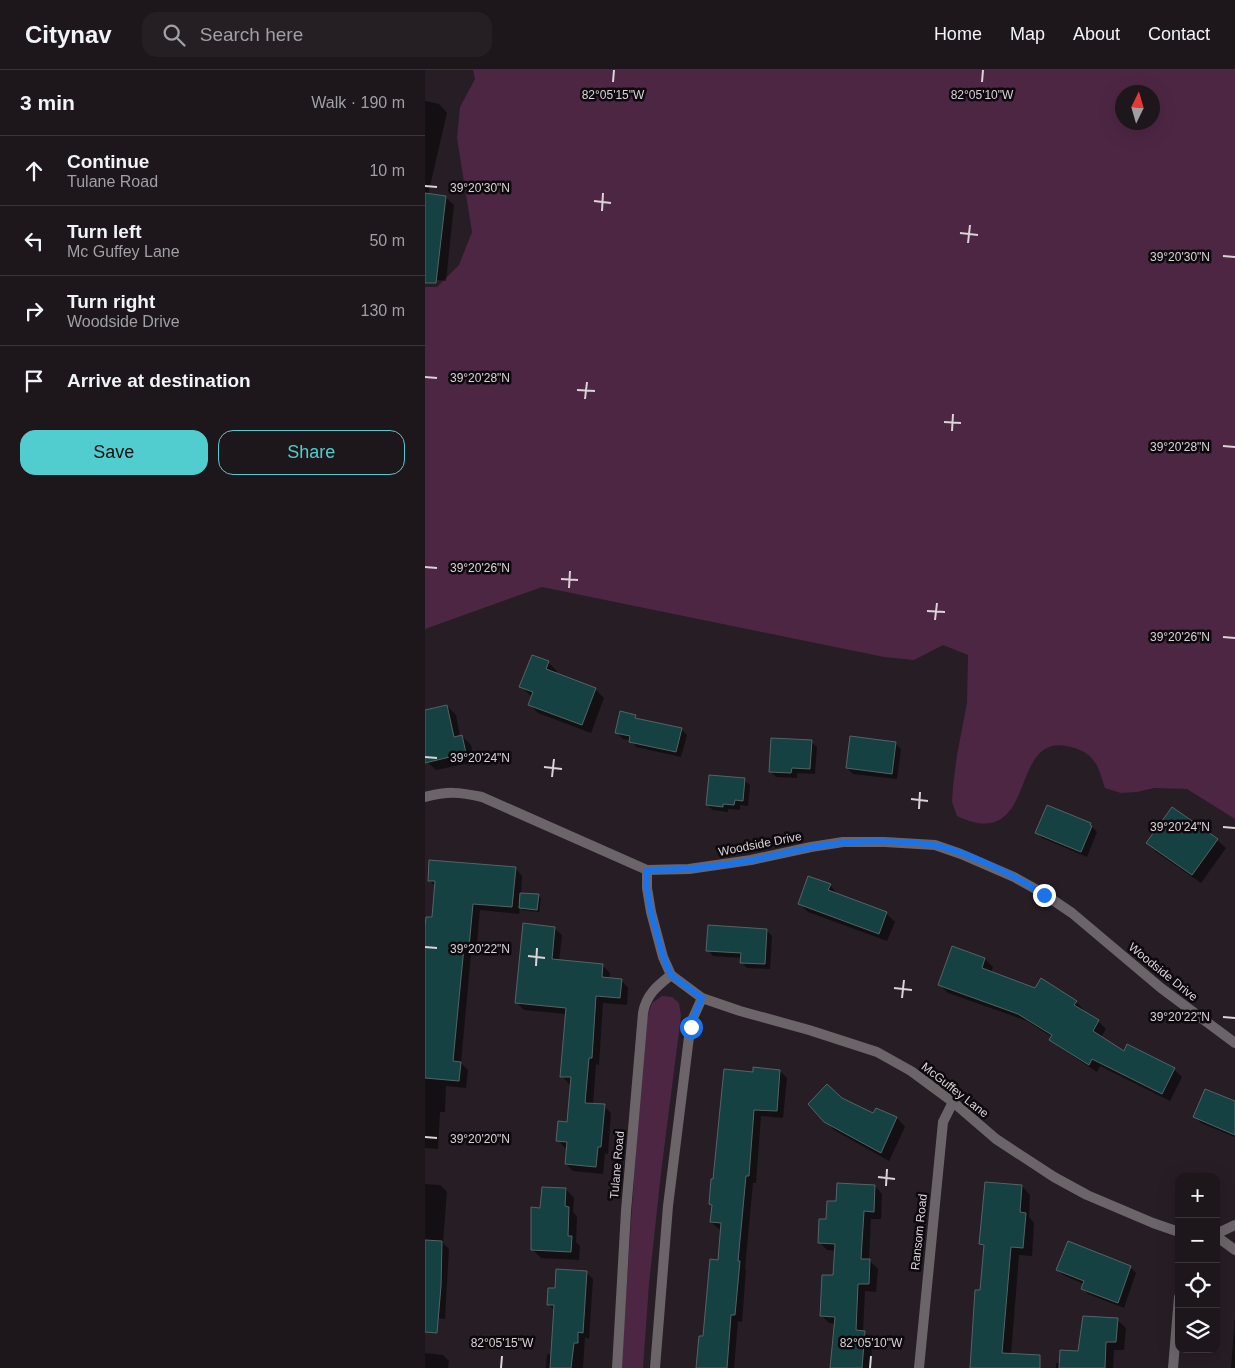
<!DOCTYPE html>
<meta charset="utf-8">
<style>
body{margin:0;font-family:Arial,sans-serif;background:#251f24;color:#f1f3f6}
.controls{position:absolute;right:15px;bottom:15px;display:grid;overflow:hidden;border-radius:10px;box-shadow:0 5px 20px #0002}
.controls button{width:45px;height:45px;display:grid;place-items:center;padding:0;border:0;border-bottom:1px solid #3b353a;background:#1d161b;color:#f1f3f6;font:25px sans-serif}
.compass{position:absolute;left:690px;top:15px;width:45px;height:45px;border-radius:50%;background:#1d161b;box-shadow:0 5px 20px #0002;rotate:5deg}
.stop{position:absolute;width:15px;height:15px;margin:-11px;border:4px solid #1a73e8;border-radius:50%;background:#fff}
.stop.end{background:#1a73e8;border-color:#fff;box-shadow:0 1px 5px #0008}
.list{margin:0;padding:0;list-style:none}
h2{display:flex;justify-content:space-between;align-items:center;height:65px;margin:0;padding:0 20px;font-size:21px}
h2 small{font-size:16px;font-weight:400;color:#a09fa3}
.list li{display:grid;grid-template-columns:32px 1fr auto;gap:15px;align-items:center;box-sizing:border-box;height:70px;padding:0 20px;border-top:1px solid #3b353a}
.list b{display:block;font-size:19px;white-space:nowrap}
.list p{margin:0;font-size:16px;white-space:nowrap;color:#a09fa3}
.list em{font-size:16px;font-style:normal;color:#a09fa3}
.actions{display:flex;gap:10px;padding:15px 20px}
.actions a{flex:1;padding:11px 0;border:1px solid #52cdcf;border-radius:15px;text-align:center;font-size:18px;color:#52cdcf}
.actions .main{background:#52cdcf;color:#111}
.icon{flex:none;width:28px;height:28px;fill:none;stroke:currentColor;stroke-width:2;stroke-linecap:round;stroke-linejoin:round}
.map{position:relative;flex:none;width:810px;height:1298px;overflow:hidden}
header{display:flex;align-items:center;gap:30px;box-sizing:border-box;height:70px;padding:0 25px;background:#1d161b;border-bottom:1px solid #3b353a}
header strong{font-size:24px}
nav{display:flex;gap:28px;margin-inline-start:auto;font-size:18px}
.search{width:350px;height:45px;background:#251f24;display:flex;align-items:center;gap:12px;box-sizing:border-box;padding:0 18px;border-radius:15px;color:#a09fa3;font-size:19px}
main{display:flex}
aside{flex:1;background:#1d161b}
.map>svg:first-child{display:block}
.green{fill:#4d2643;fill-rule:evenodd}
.shadow{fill:#0007}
.building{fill:#154142;stroke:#546464}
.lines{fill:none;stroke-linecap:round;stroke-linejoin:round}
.minor{stroke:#6b6569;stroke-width:10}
.route{stroke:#1a73e8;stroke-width:6}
.ticks{fill:none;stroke:#dad3d8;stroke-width:2}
.labels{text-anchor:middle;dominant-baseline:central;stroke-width:5;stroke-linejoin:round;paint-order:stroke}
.street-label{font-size:12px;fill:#dad3d8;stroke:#0d090c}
.ticks-label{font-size:12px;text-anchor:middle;fill:#dad3d8;stroke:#0d090c;stroke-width:5;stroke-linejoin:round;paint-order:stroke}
</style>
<header>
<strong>Citynav</strong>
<div class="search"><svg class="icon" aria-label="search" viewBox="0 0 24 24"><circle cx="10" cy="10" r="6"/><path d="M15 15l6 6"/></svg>Search here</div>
<nav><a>Home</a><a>Map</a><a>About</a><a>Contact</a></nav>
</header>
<main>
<aside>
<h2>3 min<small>Walk · 190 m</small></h2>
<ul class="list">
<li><svg class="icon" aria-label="ahead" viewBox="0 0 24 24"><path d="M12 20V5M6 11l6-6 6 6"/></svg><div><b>Continue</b><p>Tulane Road</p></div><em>10 m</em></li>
<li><svg class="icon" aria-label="left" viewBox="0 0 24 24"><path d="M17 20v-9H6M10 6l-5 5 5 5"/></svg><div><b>Turn left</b><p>Mc Guffey Lane</p></div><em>50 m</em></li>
<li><svg class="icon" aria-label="right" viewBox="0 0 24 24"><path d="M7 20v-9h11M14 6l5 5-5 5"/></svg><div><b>Turn right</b><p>Woodside Drive</p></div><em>130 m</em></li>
<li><svg class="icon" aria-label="arrive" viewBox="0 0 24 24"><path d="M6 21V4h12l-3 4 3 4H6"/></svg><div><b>Arrive at destination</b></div></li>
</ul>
<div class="actions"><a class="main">Save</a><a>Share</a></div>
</aside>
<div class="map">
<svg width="810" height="1298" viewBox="0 0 810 1298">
<rect width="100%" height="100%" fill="#271d24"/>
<g class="green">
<path d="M48,0h762v749l-48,-30 -33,-1 -17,4 -16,1 -16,-5c-7,-22 -10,-35 -34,-41 -49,-13 -41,53 -70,72 -14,9 -31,3 -44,-3l-5,-14 1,-16 4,-31 10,-52 1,-48 -25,-10 -29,15 -30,-3 -342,-70 -117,42v-342h12l22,-22 13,-33 -15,-94 3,-31 15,-28zM698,22h30v30h-30z"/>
<path d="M237,926l10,1 7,6 2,13 -20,157 -12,111 -6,84h-22l20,-292 5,-56 6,-17z"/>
</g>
<g class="shadow">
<path d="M0,31l14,3 8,9 -19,82 17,2 9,8 -8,76 -21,-3z"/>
<path d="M123,592l9,9 -1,3 40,16 8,8 -13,35 -53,-20 -9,-9 3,-7 -11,-10z"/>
<path d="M22,636l9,9 4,22 2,-1 9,9 3,17 -38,8 -9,-8 -2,-12v-39z"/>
<path d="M210,646l4,4 42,9 6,6 -6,22 -45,-10 -5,-7 -8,-1 -6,-6z"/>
<path d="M386,672l6,5 -2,27 -18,-1v5l-21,-1 -6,-6z"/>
<path d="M470,673l6,6 -4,30 -44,-5 -6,-6z"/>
<path d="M319,710l6,5 -2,21 -8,-1v5l-12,-1v3l-15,-2 -6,-5z"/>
<path d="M665,754l7,8 -10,25 -45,-19 -5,-5z"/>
<path d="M792,770l9,8 -25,35 -45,-31 -8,-9z"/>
<path d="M90,798l7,8 -1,18 17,1 3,3 -2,14 -17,-2 -2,-2 -1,6 -39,-4 -4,44h-5l-10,109 7,7 -2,18 -20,-2 -1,26h-5l-2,37 -13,-1v-205l8,-25 3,-31 -7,-7z"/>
<path d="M405,815l8,10 48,18 9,9 -8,19 -79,-29 -9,-9z"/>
<path d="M129,858l8,7 -3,26 43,4 8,8 -1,6 12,1 7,8 -1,17 -24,-2 -4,62 -3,-1 -3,41 11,1 7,7 -3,41 -3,-1 -2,21 -30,-3 -7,-7 1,-16h-2l-7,-8 11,-17 3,-39h-3l-7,-8 4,-62 -42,-4 -8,-8z"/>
<path d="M341,860l6,6 -2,33 -23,-1 -6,-6 1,-4 -29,-2 -5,-6z"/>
<path d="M560,889l8,8 -2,6 85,29 8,8 -1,2 15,9 8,8 -5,8 24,16 49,16 8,8 -12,24 -70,-35 -3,6 -38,-25 -8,-8 1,-2 -25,-16 -79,-28 -8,-8z"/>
<path d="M355,1001l7,7 -4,40 -22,-2 -5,67h-3l-8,85 1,2 -4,52 -4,-1 -4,47h-37l22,-107 3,-32h-3l-8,-7 2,-15 -3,-3 4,-23 40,-108z"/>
<path d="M417,1030l31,15 3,-6 21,9 8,9 -16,34 -55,-31 -24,-26z"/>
<path d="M810,1033v34l-34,-14 -6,-6z"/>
<path d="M0,1114l15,1 7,7 -4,51 6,6 -4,70 -20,-2z"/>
<path d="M450,1116l7,8 -1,25h-10l-2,41 9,9 -2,23 -11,-1 -2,41 10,8 -3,28h-39l5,-44 -7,-1 -8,-8 13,-38 2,-26 -9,-1 -8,-8 8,-22 10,-17z"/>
<path d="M597,1116l8,9 -1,22 5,6 -2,33 -13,-1 -8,100 8,13h-48l14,-120 -4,-4z"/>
<path d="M141,1119l8,9 -1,14 4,5 -1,25 4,4 -1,14 -38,-2 -9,-9 9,-40z"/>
<path d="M705,1197l6,6 -12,35 -36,-14 -6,-6 2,-4 -21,-9 -6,-5z"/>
<path d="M161,1202l7,7 -4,60 -4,-2 -2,31h-37l1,-14 5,1 3,-44 -7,-7 8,-14z"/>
<path d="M810,1247v51h-4z"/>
<path d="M692,1250l9,8 -2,22h-10l-1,18h-57v-5h5l18,-10z"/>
<path d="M0,1283l18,2 6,6 -1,7h-23z"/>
</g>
<g class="building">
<path d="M0,123l21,3 -10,87h-11z"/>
<path d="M107,585l17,6 -3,8 50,19 -14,37 -54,-20 5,-13 -14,-5z"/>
<path d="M22,635l7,32 8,-2 4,18 -41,10v-53z"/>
<path d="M195,641l16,4 -1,3 47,10 -6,24 -47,-10 1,-6 -15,-3z"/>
<path d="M425,666l46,6 -4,32 -46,-6z"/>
<path d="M346,668l41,2 -2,29 -18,-1 -1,5 -22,-1z"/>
<path d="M284,705l36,3 -2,23 -8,-1 -1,5 -11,-1v3l-17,-2z"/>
<path d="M622,735l44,18 -1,2 2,1 -11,26 -46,-19z"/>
<path d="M747,737l46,32 -26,36 -46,-32z"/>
<path d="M4,790l87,7 -4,40 -39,-3 -4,43h-5l-11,114 8,1 -2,19 -34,-3v-151l1,-10h6l3,-36h-7z"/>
<path d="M383,806l23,8 -3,6 59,22 -8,22 -81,-30z"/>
<path d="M95,823l19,1 -2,16 -18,-2z"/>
<path d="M98,853l32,4 -3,32 51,5 -1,13 20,2 -2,19 -24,-2 -4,62h-3l-4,45 20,1 -4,43h-3l-2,20 -31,-3 2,-22 -11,-1 2,-20 9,1 4,-45h-11l6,-69 -51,-5z"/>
<path d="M283,855l59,4 -2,35 -25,-1 1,-10 -35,-2z"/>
<path d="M527,876l33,12 -3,10 53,20 6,-10 36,23 -3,4 25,15 -6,11 31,20 3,-7 48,24 -13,26 -70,-35 -3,6 -40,-25 3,-5 -34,-21 -80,-29z"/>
<path d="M328,997l27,3 -3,41 -23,-1 -5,66h-3l-8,85h2l-5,54h-4l-4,53h-31l3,-32h4l7,-77 8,1 3,-37 -11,-1 2,-17 -3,-1 2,-25h2l11,-110 29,3z"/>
<path d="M402,1014l15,14 31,15 3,-5 21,9 -16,36 -57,-31 -16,-18z"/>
<path d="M780,1019l30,12v34l-42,-18z"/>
<path d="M560,1112l37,3 -2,27 6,1 -3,35 -12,-1 -9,106 38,2v13h-70l5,-78h5l4,-45 -5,-1z"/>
<path d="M412,1113l38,2 -1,27 -10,-1 -3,48h9l-1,25h-11l-2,46 9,1 -3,37h-32l5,-51 -15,-1 2,-41h11l2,-31 -17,-1 1,-24h7l1,-18h9z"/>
<path d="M117,1117l24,1 -1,18 4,1 -1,29h4l-1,16 -40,-2v-43l9,1z"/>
<path d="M0,1170l17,1 -1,45 -4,47 -12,-1z"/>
<path d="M643,1171l63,25 -13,37 -37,-14 3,-8 -28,-11z"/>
<path d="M131,1199l31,2 -4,62 -5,-1v11h-4l-3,25h-21l4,-63h-7l1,-17h7z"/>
<path d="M658,1246l35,2 -2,24h-10l-1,26h-46l1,-18 18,1z"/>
</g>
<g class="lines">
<g class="minor">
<path d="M0,727c23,-6 34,-5 57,0l165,73 42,-1 62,-9 60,-13 32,-5h42l50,3 26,9 53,23 27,15 31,21 89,75 74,55"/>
<path d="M222,800v18l4,24 12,45 8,18 31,23 38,13 69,19 68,22 34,19 42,31 43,37 58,38 33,18 66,28 26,9"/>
<path d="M791,1164l19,-9"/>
<path d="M791,1166l19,14"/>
<path d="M192,1298l9,-157 17,-198c3,-18 14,-27 28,-38"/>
<path d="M230,1298l13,-162 21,-169 4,-19 9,-20"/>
<path d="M494,1298l24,-246 10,-20"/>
<path d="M748,1298l6,-71"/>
</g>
</g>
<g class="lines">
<path class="route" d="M266,957l2,-9 9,-20 -31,-23 -8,-19 -12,-44 -4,-24v-18c36,0 71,-3 106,-10 30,-6 59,-15 89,-17 27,-3 65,-2 91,2 30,5 86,32 111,50"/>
</g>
<path class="ticks" d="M188,12l1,-12M557,12l1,-12M0,116l12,1M169,131l17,2M177,141l1,-18M535,163l18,2M543,173l2,-18M798,186l12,1M0,307l12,1M152,320l18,1M160,329l2,-17M519,352l17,1M527,361l1,-17M798,376l12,1M0,497l12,1M136,509l17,1M144,518l1,-17M502,541l18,1M510,550l2,-17M798,567l12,1M0,687l12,1M119,697l18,2M127,707l2,-18M486,729l17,2M494,739l1,-17M798,757l12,1M0,877l12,1M103,886l17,2M111,896l1,-18M469,918l18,2M477,928l2,-18M798,947l12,1M0,1067l12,1M453,1107l17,2M461,1116l1,-17M76,1298l1,-12M445,1298l1,-12"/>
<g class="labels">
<g class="street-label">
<text transform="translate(335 774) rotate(-11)">Woodside Drive</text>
<text transform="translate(738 902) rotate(39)">Woodside Drive</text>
<text transform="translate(530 1020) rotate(38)">McGuffey Lane</text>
<text transform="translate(192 1095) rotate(-85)">Tulane Road</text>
<text transform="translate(494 1162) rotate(-84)">Ransom Road</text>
</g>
</g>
<g class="ticks-label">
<text x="188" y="29">82°05'15"W</text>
<text x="557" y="29">82°05'10"W</text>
<text x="55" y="122">39°20'30"N</text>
<text x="755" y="191">39°20'30"N</text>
<text x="55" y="312">39°20'28"N</text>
<text x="755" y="381">39°20'28"N</text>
<text x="55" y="502">39°20'26"N</text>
<text x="755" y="571">39°20'26"N</text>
<text x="55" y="692">39°20'24"N</text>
<text x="755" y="761">39°20'24"N</text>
<text x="55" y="883">39°20'22"N</text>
<text x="755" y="951">39°20'22"N</text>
<text x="55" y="1073">39°20'20"N</text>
<text x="77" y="1277">82°05'15"W</text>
<text x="446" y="1277">82°05'10"W</text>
</g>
</svg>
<div class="controls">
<button>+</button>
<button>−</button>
<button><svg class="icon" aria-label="locate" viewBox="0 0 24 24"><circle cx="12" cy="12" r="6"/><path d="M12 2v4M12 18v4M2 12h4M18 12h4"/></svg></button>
<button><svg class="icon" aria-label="layers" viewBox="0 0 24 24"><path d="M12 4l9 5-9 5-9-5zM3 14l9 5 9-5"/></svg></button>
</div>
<svg class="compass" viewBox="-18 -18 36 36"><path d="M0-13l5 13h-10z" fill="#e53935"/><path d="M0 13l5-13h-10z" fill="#a09fa3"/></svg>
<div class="stop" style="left:266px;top:957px"></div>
<div class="stop end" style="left:619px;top:825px"></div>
</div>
</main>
